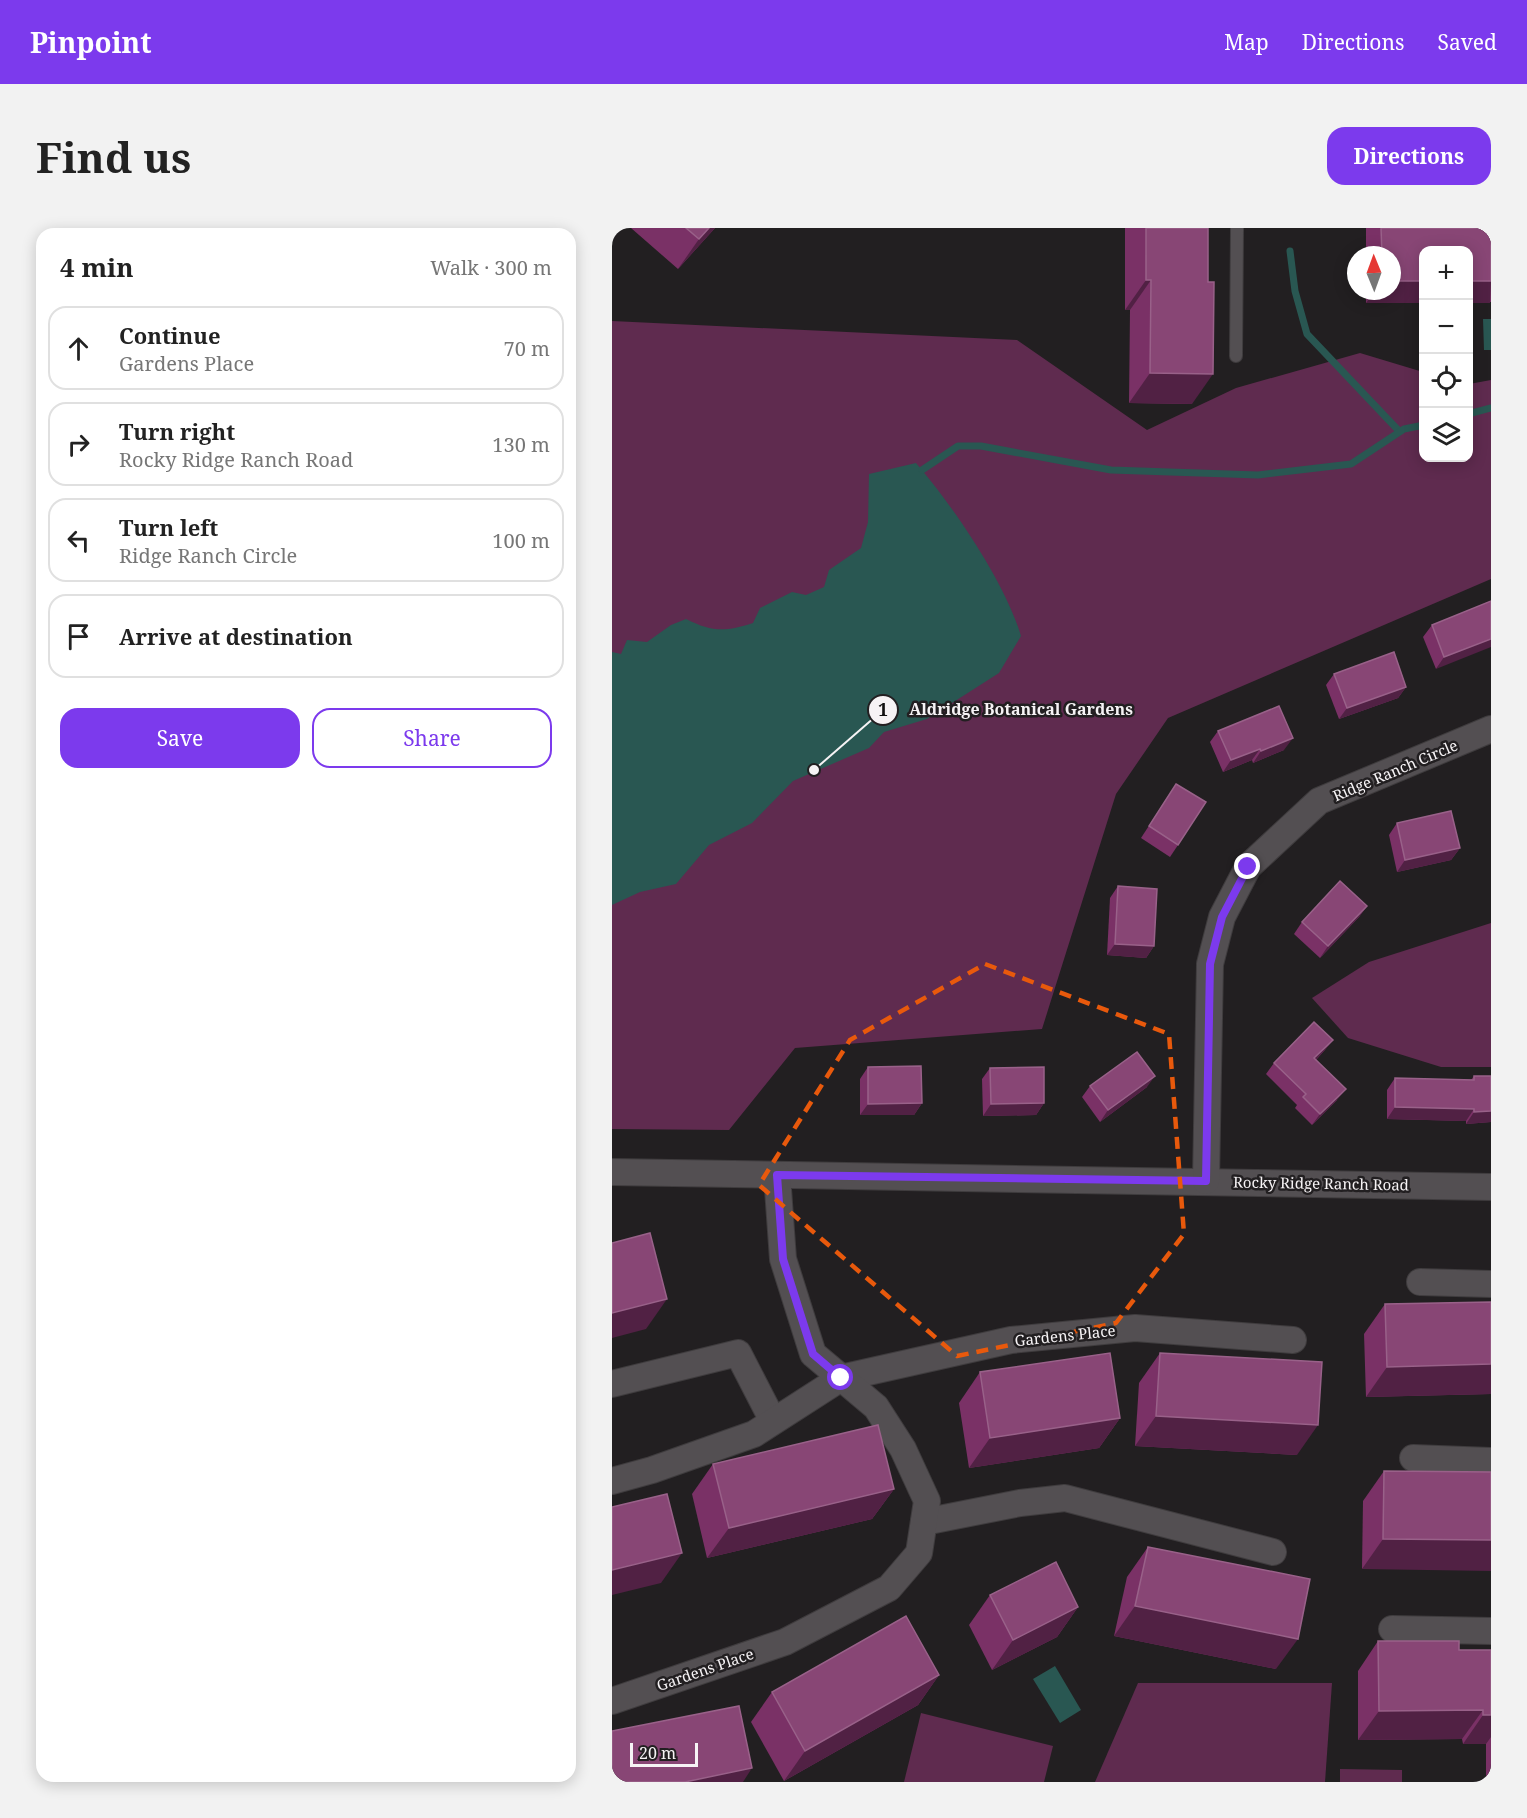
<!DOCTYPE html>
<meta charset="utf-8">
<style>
body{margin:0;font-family:"Noto Serif",serif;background:#f2f2f2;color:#222}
.controls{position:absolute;right:18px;top:18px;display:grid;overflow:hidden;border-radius:12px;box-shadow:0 3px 15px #0003}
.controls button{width:54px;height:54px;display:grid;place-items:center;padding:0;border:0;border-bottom:2px solid #e0e0e0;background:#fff;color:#222;font:30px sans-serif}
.compass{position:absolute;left:735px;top:18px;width:54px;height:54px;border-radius:50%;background:#fff;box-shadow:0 3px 15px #0003;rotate:359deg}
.scale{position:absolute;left:18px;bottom:15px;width:68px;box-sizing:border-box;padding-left:6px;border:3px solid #f6f3f5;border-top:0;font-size:16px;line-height:21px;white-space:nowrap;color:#f6f3f5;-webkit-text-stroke:4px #221f21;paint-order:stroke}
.stop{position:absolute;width:18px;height:18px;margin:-14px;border:4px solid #7c3aed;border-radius:50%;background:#fff}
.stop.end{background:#7c3aed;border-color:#fff;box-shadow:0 2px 6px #0008}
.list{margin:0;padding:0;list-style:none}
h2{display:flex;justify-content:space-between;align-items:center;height:78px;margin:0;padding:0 24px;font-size:26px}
h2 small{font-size:20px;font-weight:400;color:#767676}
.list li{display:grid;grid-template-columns:39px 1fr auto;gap:18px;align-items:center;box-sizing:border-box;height:84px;margin:0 12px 12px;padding:0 12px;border:2px solid #e0e0e0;border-radius:18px}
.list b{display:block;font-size:22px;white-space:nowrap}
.list p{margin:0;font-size:20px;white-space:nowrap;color:#767676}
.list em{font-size:20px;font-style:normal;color:#767676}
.actions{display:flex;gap:12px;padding:18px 24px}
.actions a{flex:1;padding:14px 0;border:2px solid #7c3aed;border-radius:18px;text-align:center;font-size:21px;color:#7c3aed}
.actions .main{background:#7c3aed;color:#fff}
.icon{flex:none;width:33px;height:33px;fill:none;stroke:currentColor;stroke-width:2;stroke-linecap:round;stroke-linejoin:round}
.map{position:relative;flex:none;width:879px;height:1554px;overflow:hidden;border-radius:18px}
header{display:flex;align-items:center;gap:36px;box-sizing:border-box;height:84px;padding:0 30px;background:#7c3aed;color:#fff}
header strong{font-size:28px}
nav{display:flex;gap:33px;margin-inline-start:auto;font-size:21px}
.intro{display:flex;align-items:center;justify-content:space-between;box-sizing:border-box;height:144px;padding:0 36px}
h1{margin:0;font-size:42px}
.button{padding:15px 27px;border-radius:18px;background:#7c3aed;color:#fff;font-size:21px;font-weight:700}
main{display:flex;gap:36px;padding:0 36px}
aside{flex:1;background:#fff;border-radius:18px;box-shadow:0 3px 15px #0003}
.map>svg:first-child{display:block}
.green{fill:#5f2b4f}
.water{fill:#295752}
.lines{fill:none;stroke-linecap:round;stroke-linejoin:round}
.stream{stroke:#295752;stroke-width:7}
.lane-casing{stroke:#3f3c3e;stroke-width:14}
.street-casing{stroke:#3f3c3e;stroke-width:28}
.lane{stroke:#534f52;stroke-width:12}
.street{stroke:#534f52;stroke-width:26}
.wall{fill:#7a3166}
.shaded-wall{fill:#512144}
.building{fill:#884675;stroke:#996189;stroke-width:1.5}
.route{stroke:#7c3aed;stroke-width:8}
.marked{fill:none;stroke:#e8590c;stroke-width:4.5;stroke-dasharray:12 8;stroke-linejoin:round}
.labels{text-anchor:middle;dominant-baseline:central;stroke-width:5;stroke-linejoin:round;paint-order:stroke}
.street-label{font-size:15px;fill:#f6f3f5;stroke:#221f21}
.leader{fill:none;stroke:#f6f3f5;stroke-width:2}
.callout-dot{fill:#f6f3f5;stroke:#221f21;stroke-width:2}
.mark-label{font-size:18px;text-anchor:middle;font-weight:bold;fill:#111}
.callout-label{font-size:16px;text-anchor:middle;font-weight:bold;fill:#f6f3f5;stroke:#221f21;stroke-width:5;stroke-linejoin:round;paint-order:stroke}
</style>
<header>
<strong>Pinpoint</strong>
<nav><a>Map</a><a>Directions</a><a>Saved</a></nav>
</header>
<div class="intro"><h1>Find us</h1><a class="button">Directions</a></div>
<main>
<aside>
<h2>4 min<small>Walk · 300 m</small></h2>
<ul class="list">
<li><svg class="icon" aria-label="ahead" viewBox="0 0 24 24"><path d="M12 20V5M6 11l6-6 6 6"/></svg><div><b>Continue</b><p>Gardens Place</p></div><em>70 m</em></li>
<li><svg class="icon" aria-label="right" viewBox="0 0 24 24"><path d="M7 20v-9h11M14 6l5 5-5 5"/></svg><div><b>Turn right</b><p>Rocky Ridge Ranch Road</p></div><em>130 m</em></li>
<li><svg class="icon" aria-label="left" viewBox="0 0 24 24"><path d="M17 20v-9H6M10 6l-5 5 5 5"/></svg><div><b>Turn left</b><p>Ridge Ranch Circle</p></div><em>100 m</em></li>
<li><svg class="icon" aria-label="arrive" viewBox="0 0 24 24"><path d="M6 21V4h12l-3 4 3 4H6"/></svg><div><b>Arrive at destination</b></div></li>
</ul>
<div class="actions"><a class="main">Save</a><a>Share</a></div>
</aside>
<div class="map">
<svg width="879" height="1554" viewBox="0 0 879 1554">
<rect width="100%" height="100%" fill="#221f21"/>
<g class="green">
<path d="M0,93l405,19 130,90 89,-42 124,-35 63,19 1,86h44l1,-74 22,-4v199l-323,139 -52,76 -74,235 -247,19 -66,82 -117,-1z"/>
<path d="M879,695v144h-50l-93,-29 -36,-40 57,-36z"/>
<path d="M526,1455h194l-7,99h-230z"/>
<path d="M309,1485l132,33 -9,36h-140z"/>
<path d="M728,1541l62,1v12h-62z"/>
</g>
<g class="water">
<path d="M871,91h8v31h-7z"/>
<path d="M304,235c37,43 89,119 105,173l-22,37 -72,46 -43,13 -15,16 -76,33 -41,42 -43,22 -33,39 -36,8 -28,13v-253l9,2 6,-14 20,2 24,-17 15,-6c26,13 39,13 67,4l7,-15 32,-16 14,3 18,-8 5,-17 32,-22 7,-26 1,-48z"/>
<path d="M443,1438l26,44 -21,13 -27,-44z"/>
</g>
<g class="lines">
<g class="stream">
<path d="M678,23l5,40 12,43 92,97"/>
<path d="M856,186l23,-6"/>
<path d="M310,242l36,-24h23l130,24 147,5 93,-11 53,-35 20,-4"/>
</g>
<g class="lane-casing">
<path id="lane" d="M624,128l1,-128"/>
</g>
<g class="street-casing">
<g id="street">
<path d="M0,944l879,15"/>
<path d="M594,953l4,-217 12,-47 26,-50 71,-66 172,-72"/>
<path d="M808,1054l71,2"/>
<path d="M0,1156l126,-31 35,68"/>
<path d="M801,1230l78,3"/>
<path d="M0,1253l40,-11 102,-36 87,-56 170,-38 124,-12 158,12"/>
<path d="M312,1294l96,-19 45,-5 208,54"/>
<path d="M780,1401l99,2"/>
<path d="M0,1473l173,-59 104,-54 30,-35 8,-52 -24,-52 -27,-42 -63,-53 -30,-95 -6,-84"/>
</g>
</g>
<use href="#lane" class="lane"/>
<use href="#street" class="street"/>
</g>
<g class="wall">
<path d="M19,0h84l-37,41z"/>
<path d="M513,0h83l-16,176 -63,-1 1,-93h-5z"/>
<path d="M754,0h125v74l-23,1v-53h-44v53h-58v-12h26v-36h-26z"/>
<path d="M879,373l-55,68 -13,-32 9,-12z"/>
<path d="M722,446l72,13 -8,11 -59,21 -13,-34z"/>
<path d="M606,503l66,19 -31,13 -1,-3 -29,12 -13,-30z"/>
<path d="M564,556l2,61 -8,12 -29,-19z"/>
<path d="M785,595l63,25 -9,12 -54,12 -8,-37z"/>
<path d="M506,658l36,60 -8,12 -39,-3 3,-57z"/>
<path d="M755,678l-8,11 -39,41 -26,-24 8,-12z"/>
<path d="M721,812l-9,11 -8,9 21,40 -25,25 -17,-17 2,-3 -31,-31 8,-11z"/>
<path d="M256,839l54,36 -8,12h-54v-36z"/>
<path d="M378,840l54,35 -8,12 -53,1 -1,-37z"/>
<path d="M862,848l17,46 -25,2v-3l-79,-2v-29l8,-12 76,2z"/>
<path d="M478,858l57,1 -47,35 -18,-25z"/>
<path d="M879,1074v92l-125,3 -2,-63 21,-30z"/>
<path d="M548,1125l137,102 -162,-9 4,-63z"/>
<path d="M368,1144l140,46 -21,30 -130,20 -10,-65z"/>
<path d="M101,1236l181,25 -22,30 -165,39 -15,-64z"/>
<path d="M772,1243l107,1 -129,97 1,-68z"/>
<path d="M536,1319l128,122 -162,-33 13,-59z"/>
<path d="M378,1367l88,12 -21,30 -65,33 -23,-45z"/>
<path d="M766,1413l81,9h32v132h-5v-38h-23l-1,-5 -104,1v-69z"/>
<path d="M327,1447l-21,30 -134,76 -33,-59 21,-30z"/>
</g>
<g class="shaded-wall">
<path d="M97,0h6l-37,41 21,-30z"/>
<path d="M534,52h5l-21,30h-5z"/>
<path d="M780,53h32v22h-58l9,-12h17z"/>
<path d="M856,53h23l-1,22h-22z"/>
<path d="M538,145l63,1 -21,30 -63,-1z"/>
<path d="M879,411v8l-55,22 8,-12z"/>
<path d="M794,459l-8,11 -59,21 8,-11z"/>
<path d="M681,510l-9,12 -31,13 8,-12z"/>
<path d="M648,521l-8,11 -29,12 8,-12z"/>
<path d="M848,620l-9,12 -54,12 8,-12z"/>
<path d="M755,678l-8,11 -39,41 8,-12z"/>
<path d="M503,716l39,2 -8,12 -39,-3z"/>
<path d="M721,812l-9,11 -18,19 8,-12z"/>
<path d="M543,848l-8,11 -47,35 8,-12z"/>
<path d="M734,861l-9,11 -25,25 8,-11z"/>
<path d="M310,875l-8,12h-54l8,-11z"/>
<path d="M432,875l-8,12 -53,1 8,-12z"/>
<path d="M783,879l79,2 -8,12 -79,-2z"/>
<path d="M879,883v11l-25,2 8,-12z"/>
<path d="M55,1071l-21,30 -34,9v-25z"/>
<path d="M879,1136v30l-125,3 21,-30z"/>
<path d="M544,1188l162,9 -21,30 -162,-9z"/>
<path d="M508,1190l-21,30 -130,20 21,-30z"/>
<path d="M282,1261l-22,30 -165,39 22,-30z"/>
<path d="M771,1311l108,1v31l-129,-2z"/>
<path d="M70,1325l-21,30 -49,12v-25z"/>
<path d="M523,1378l163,33 -22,30 -162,-33z"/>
<path d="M466,1379l-21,30 -65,33 21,-30z"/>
<path d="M327,1447l-21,30 -134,76 21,-30z"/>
<path d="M871,1482l-21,29 -104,1 21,-29z"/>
<path d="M871,1487h8v22l-5,7h-23z"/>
<path d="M140,1540l-9,14h-58z"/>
</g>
<g class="building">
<path d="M74,0h23l-10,11z"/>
<path d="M534,0h62v54h6l-1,92 -63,-1 1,-93h-5z"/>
<path d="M769,0h110v53h-23v-31h-44v31h-32v-26h-10z"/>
<path d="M879,373v38l-47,18 -12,-32z"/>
<path d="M782,424l12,35 -59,21 -13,-34z"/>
<path d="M667,478l14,32 -32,13 -1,-2 -29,11 -13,-29z"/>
<path d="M564,556l30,18 -28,43 -29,-19z"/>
<path d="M839,583l9,37 -55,12 -8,-37z"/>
<path d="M728,653l27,25 -39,40 -26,-24z"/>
<path d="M506,658l39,3 -3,57 -39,-2z"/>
<path d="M702,794l19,18 -19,18 32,31 -26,25 -17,-17 3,-3 -32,-31z"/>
<path d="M525,824l18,24 -47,34 -18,-24z"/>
<path d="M309,838l1,37 -54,1v-37z"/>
<path d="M432,839v36l-53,1 -1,-36z"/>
<path d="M862,848h17v35l-17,1v-3l-79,-2v-29l79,2z"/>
<path d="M38,1005l17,66 -55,14v-70z"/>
<path d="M879,1074v62l-104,3 -2,-63z"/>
<path d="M498,1125l10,65 -130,20 -10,-66z"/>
<path d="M548,1125l162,9 -4,63 -162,-9z"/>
<path d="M266,1197l16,64 -165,39 -16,-64z"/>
<path d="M772,1243l107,1v68l-108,-1z"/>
<path d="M55,1266l15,59 -70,17v-63z"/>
<path d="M536,1319l162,32 -12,60 -163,-33z"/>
<path d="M444,1334l22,45 -65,33 -23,-45z"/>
<path d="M294,1388l33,59 -134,76 -33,-59z"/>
<path d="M766,1413h81v9h32v65h-8v-5l-104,1z"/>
<path d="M127,1478l13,62 -67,14h-73v-51z"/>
</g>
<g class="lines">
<path class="route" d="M229,1150l-28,-24 -30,-95 -6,-84 429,6 4,-217 12,-47 26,-50"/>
</g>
<path class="marked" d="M373,736l184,70 15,200 -68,89 -159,33 -198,-171 91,-145z"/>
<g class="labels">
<g class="street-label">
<text transform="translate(783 542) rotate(-23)">Ridge Ranch Circle</text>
<text transform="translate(709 955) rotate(1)">Rocky Ridge Ranch Road</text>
<text transform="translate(453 1107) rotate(-6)">Gardens Place</text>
<text transform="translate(93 1441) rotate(-19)">Gardens Place</text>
</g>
</g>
<path class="leader" d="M202 542L271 482"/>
<g class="callout-dot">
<circle cx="202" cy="542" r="6"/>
<circle cx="271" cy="482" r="15"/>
</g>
<g class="mark-label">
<text x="271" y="488">1</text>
</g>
<g class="callout-label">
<text x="409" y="487">Aldridge Botanical Gardens</text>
</g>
</svg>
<div class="controls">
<button>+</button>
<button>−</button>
<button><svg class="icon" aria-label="locate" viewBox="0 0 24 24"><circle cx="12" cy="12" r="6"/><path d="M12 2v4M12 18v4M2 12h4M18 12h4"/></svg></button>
<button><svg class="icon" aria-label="layers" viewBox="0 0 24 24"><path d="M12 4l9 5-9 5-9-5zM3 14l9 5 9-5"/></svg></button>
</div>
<svg class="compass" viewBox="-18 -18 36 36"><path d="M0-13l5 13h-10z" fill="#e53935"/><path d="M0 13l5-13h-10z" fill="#767676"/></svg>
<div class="scale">20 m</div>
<div class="stop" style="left:229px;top:1150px"></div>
<div class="stop end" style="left:636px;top:639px"></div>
</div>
</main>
